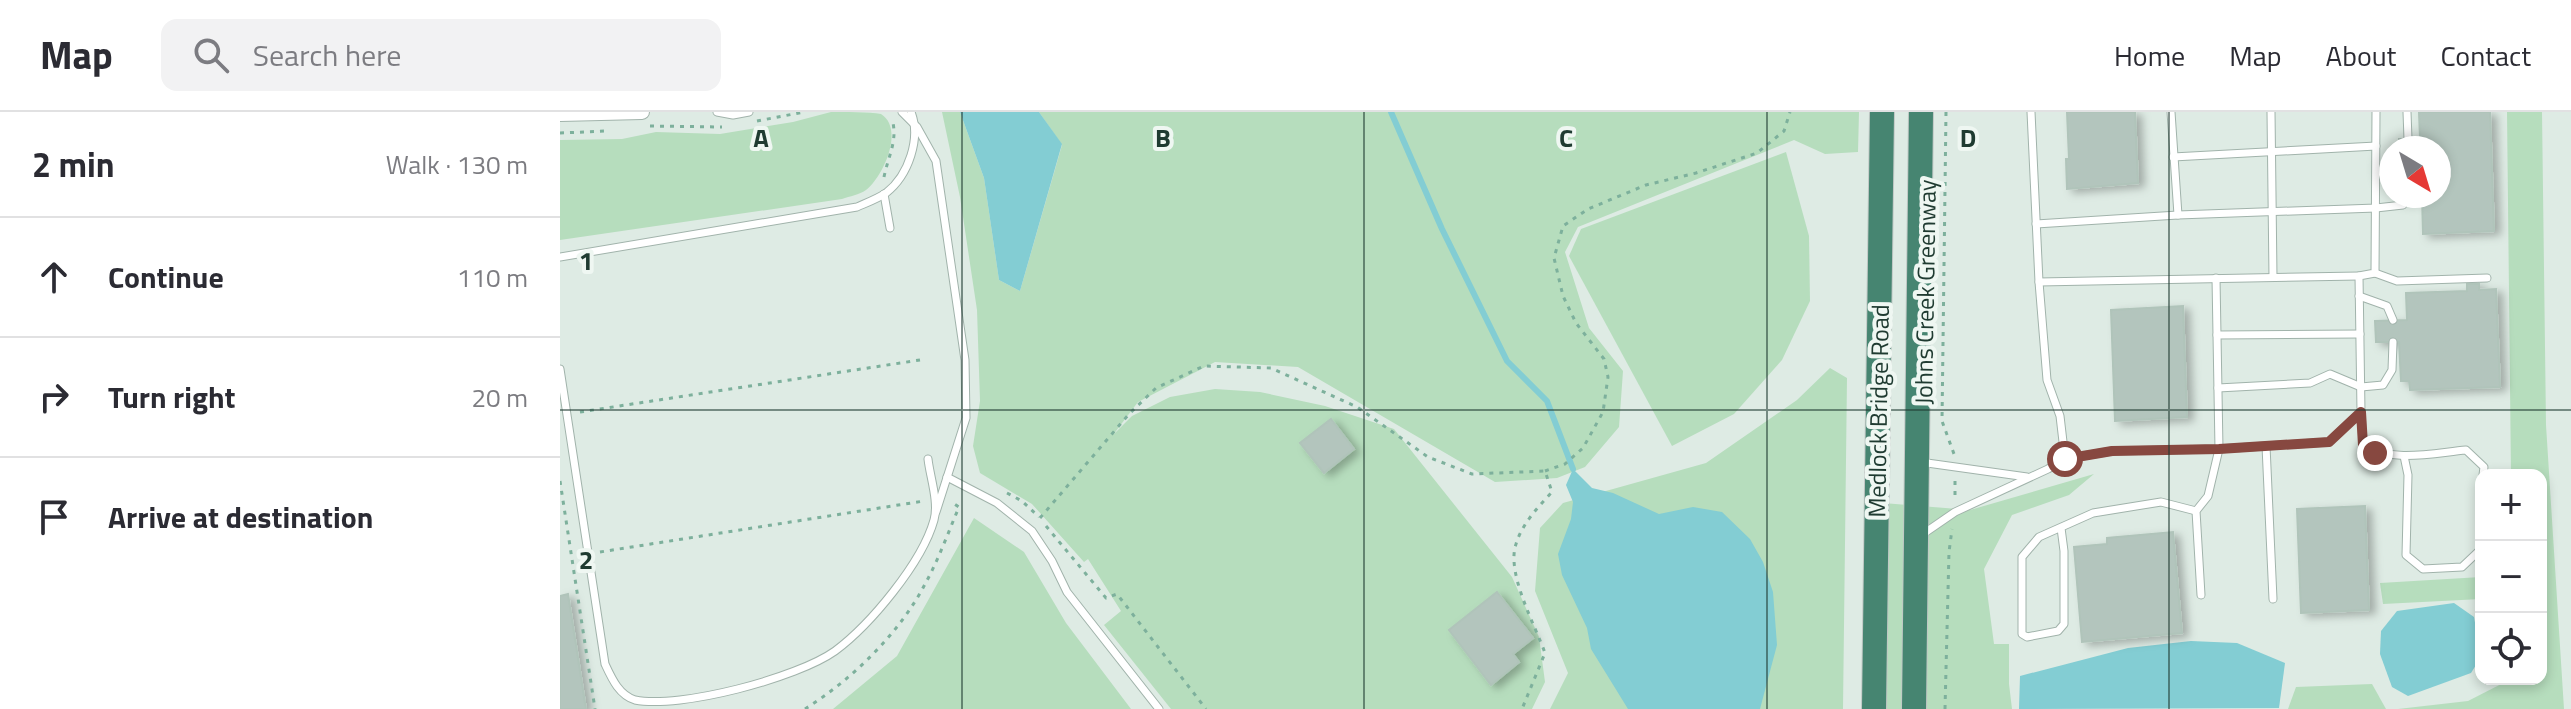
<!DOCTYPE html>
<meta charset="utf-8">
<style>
body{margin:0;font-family:"Titillium Web",sans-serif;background:#f2f2f3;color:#2b2b33}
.controls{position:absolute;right:24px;bottom:24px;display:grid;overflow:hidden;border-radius:16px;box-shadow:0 4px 12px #0003}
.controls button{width:72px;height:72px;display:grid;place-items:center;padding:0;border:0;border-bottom:2px solid #e1e1e2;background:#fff;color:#2b2b33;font:40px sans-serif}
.compass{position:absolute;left:1819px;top:24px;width:72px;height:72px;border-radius:50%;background:#fff;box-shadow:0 4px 12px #0003;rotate:142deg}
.stop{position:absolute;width:24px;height:24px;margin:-18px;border:6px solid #874840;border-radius:50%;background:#fff}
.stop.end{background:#874840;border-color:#fff;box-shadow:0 2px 8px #0008}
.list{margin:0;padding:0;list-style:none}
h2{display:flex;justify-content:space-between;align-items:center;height:104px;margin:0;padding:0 32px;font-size:34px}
h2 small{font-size:26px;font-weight:400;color:#7c7c81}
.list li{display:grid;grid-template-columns:52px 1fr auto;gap:24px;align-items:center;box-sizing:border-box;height:120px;padding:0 32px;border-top:2px solid #e1e1e2}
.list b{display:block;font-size:30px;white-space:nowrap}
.list em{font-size:26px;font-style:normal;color:#7c7c81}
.icon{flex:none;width:44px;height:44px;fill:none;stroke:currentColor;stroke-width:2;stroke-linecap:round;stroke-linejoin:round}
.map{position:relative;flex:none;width:2011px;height:597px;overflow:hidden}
header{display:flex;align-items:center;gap:48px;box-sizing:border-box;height:112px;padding:0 40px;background:#fff;border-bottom:2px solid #e1e1e2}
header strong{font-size:38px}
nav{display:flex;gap:44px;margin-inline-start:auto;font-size:28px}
.search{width:560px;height:72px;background:#f2f2f3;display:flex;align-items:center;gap:20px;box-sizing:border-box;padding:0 28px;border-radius:16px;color:#7c7c81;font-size:30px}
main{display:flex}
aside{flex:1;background:#fff}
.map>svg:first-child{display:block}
.green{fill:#b6ddbd}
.water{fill:#83cdd3}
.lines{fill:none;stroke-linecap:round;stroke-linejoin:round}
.stream{stroke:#83cdd3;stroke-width:6}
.building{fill:#b3c5bd;stroke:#b0c4ba;stroke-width:2;filter:url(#shadow)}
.service-casing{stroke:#a1b3ab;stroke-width:9}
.minor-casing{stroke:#a1b3ab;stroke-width:16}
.trunk-casing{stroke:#c0c8c5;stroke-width:26}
.path{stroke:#7db09c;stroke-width:3;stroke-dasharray:4 6;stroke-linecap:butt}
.service{stroke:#fff;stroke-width:7}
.minor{stroke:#fff;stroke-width:14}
.trunk{stroke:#468571;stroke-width:24}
.route{stroke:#874840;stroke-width:10}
.grid{fill:none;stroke:#1f3b31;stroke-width:2;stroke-opacity:0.55}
.labels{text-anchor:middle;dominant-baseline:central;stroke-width:8;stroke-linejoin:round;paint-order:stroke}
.street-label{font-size:24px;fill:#1f3b31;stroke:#eff7f2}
.grid-label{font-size:26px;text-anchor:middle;font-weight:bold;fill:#1f3b31;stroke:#eff7f2;stroke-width:8;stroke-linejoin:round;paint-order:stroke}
</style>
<header>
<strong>Map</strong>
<div class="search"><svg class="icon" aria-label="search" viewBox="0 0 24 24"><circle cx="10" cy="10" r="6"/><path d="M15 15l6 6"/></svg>Search here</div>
<nav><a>Home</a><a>Map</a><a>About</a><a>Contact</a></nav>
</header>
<main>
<aside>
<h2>2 min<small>Walk · 130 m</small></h2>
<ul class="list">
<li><svg class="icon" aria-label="ahead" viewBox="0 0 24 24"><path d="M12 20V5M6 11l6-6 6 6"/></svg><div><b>Continue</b></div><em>110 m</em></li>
<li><svg class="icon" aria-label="right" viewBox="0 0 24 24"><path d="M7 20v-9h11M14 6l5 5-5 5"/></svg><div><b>Turn right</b></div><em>20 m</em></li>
<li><svg class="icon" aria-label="arrive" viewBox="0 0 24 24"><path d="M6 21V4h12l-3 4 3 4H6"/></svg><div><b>Arrive at destination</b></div></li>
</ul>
</aside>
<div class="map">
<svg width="2011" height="597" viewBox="0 0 2011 597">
<defs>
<filter id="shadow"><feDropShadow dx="6" dy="3.5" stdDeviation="4" flood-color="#0004"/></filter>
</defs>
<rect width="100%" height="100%" fill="#deebe4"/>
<g class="green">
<path d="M271,0c13,0 38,0 50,2 24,15 2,63 -15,76 -7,5 -16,6 -24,9l-282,41v-100l62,-1 34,-7 64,2 73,-12z"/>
<path d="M382,0h18l24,66 15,102 21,11 42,-146 -23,-33h820l-1,40 -33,2 -31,-14 -216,87 -13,25 24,76 34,43 -4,56 -34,40 -28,11 -62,4 -197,-115 -83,-5 -77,40 -25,33 19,-19 38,-19 45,-8 45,3 65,14 69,23 118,148 27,60 6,45 -13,27h-361l-67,-84 17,-14 -33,-52 -4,3 -52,-58 -52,-31 -7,-27 7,-45 -3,-91 -17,-113z"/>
<path d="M1947,0h35l4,313 18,284h-166l70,-8 43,-22h30v-204h-30z"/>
<path d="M1226,40l23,84 1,65 -28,59 -48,54 -62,32 -103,-190 12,-27z"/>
<path d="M1270,256l17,10 -4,331h-293l18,-36 -33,-82 5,-63 23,-25 143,-40 91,-63z"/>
<path d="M1534,362l-25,21 -57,20 -28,54 10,75h15v40l3,25h-125l-4,-206 87,7z"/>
<path d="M414,406l50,34 42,71 65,86h-298l64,-53z"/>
<path d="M1921,465v22l-98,5 -3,-21z"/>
<path d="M1812,572l14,25h-98l8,-22z"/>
</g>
<g class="water">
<path d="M400,0h79l23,32 -42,147 -21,-11 -15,-102z"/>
<path d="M1013,357l19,19 21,5 46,21 34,-7 29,5 28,27 13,23 10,30 4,53 -17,64h-132l-37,-60 -4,-21 -25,-53 -4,-21 13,-35 2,-17 -7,-17z"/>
<path d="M1894,491l20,14 7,40 -10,16 -63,23 -16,-9 -12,-33 1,-23 16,-20z"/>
<path d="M1631,529l46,2 48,20 -6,45 -260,1 1,-33 108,-28z"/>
</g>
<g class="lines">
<path class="stream" d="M831,0l51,117 65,132 40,40 26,68"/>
</g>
<g class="building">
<path d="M1507,0h68l3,71 -71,6 -1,-30h3z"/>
<path d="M1859,0h71l4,119 -71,3 -1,-38h17v-48h-40v-9h21z"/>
<path d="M1907,172h12v6l17,-1 4,98 -90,3 -1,-9h-8l-2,-39h-23l-1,-21 32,-1 -1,-27 61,-2z"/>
<path d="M1623,194l4,111 -72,4 -4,-111z"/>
<path d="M771,307l23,30 -30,24 -24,-30z"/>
<path d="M1805,394l4,104 -68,3 -4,-104z"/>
<path d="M1613,420l9,101 -100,9 -8,-95 33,-3v-6z"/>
<path d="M937,480l36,46 -20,16 6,8 -28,23 -42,-55z"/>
<path d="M8,482l18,115h-26v-113z"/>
</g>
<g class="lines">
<g class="service-casing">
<g id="service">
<path d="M157,0l16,3 16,-3"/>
<path d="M342,0l15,15 19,34 29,199 1,58 -30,94"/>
<path d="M1471,0l8,170 8,98 13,36 5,43 47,-8 107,-2 110,-7 32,-30 -2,-136 16,-3 1,-161"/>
<path d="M1611,0l7,103 198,-7 27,-3 4,-9"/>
<path d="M1711,0l2,165"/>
<path d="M1847,0l1,27"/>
<path d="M1613,45l203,-11"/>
<path d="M324,82l6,34"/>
<path d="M1476,112l142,-9"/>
<path d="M0,145l297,-50c9,-4 20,-8 29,-14 23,-18 35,-55 25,-81"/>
<path d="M1815,161l22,8 90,-3"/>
<path d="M1479,170l320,-6"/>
<path d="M1799,184l28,10 6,14"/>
<path d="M1657,223l143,-1"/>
<path d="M0,257l45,295c7,15 14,31 30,36 45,9 162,-22 200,-49 35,-26 87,-88 99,-131 5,-18 -4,-43 -6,-61"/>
<path d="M1658,276l92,-5 20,-9 31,13 22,-2 9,-15 1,-28"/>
<path d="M1801,300l2,33c30,18 70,8 103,5l18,17 -1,8"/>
<path d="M1706,334l7,153"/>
<path d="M1844,344l4,19 -2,80 17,14 39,-2 19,-18"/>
<path d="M1360,350l107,15"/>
<path d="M387,365l50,26 35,28 20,30 15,31 92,117"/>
<path d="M1501,416l3,23v73l-6,7 -31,6 -5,-3v-77l17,-20 54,-24 68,-11 35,9"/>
<path d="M1363,422l32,-22 93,-43 17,-10"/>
<path d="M1641,483l-5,-84 12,-15 11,-47 -3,-171"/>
</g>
</g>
<g class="minor-casing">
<path id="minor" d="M0,2l82,-2"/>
</g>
<g class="trunk-casing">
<g id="trunk">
<path d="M1314,597l8,-597"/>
<path d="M1354,597l7,-597"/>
</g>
</g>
<g class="path">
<path d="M1386,0l-4,309 12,33"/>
<path d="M197,9l47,-9"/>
<path d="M90,14l72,1"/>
<path d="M0,21l46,-2"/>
<path d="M324,65c4,-20 13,-35 9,-54"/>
<path d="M20,300l340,-52"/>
<path d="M985,359l20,-7 18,-16 20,-36 5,-35 -4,-18 -28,-36 -13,-27 -9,-38 9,-32 25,-17 58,-24 50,-12 61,-20 27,-22 6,-19"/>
<path d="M0,369l35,228"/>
<path d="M1395,369v17"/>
<path d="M447,381l15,8 17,16"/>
<path d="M480,406l89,-104 27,-26 48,-22 67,2 86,39 71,50 44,17 73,-3 7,21c-14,15 -30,32 -36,52 -10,29 19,81 29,109l-23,56"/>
<path d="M486,414l60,72 11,-4 89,115"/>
<path d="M40,440l324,-51"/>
<path d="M245,597c46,-29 93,-74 119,-123 14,-25 24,-53 35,-79l-6,-4"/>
<path d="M1385,597l4,-157 3,-23"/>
</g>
<use href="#service" class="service"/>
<use href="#minor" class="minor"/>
<use href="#trunk" class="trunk"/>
</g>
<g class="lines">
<path class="route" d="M1505,347l47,-8 107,-2 110,-7 32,-30 2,33 12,8"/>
</g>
<path class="grid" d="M402,0v597M804,0v597M1207,0v597M1609,0v597M0,298h2011"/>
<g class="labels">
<g class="street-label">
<text transform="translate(1365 180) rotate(-89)">Johns Creek Greenway</text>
<text transform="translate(1318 299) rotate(-89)">Medlock Bridge Road</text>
</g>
</g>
<g class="grid-label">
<text x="201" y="35">A</text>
<text x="603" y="35">B</text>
<text x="1006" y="35">C</text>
<text x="1408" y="35">D</text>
<text x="26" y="158">1</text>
<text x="26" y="457">2</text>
</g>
</svg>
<div class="controls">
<button>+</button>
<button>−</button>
<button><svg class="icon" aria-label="locate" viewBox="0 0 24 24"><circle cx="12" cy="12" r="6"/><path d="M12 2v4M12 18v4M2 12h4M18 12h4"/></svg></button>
</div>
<svg class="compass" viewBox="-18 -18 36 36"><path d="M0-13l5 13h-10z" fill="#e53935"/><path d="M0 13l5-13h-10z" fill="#7c7c81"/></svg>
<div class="stop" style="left:1505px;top:347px"></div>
<div class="stop end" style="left:1815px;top:341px"></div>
</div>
</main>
